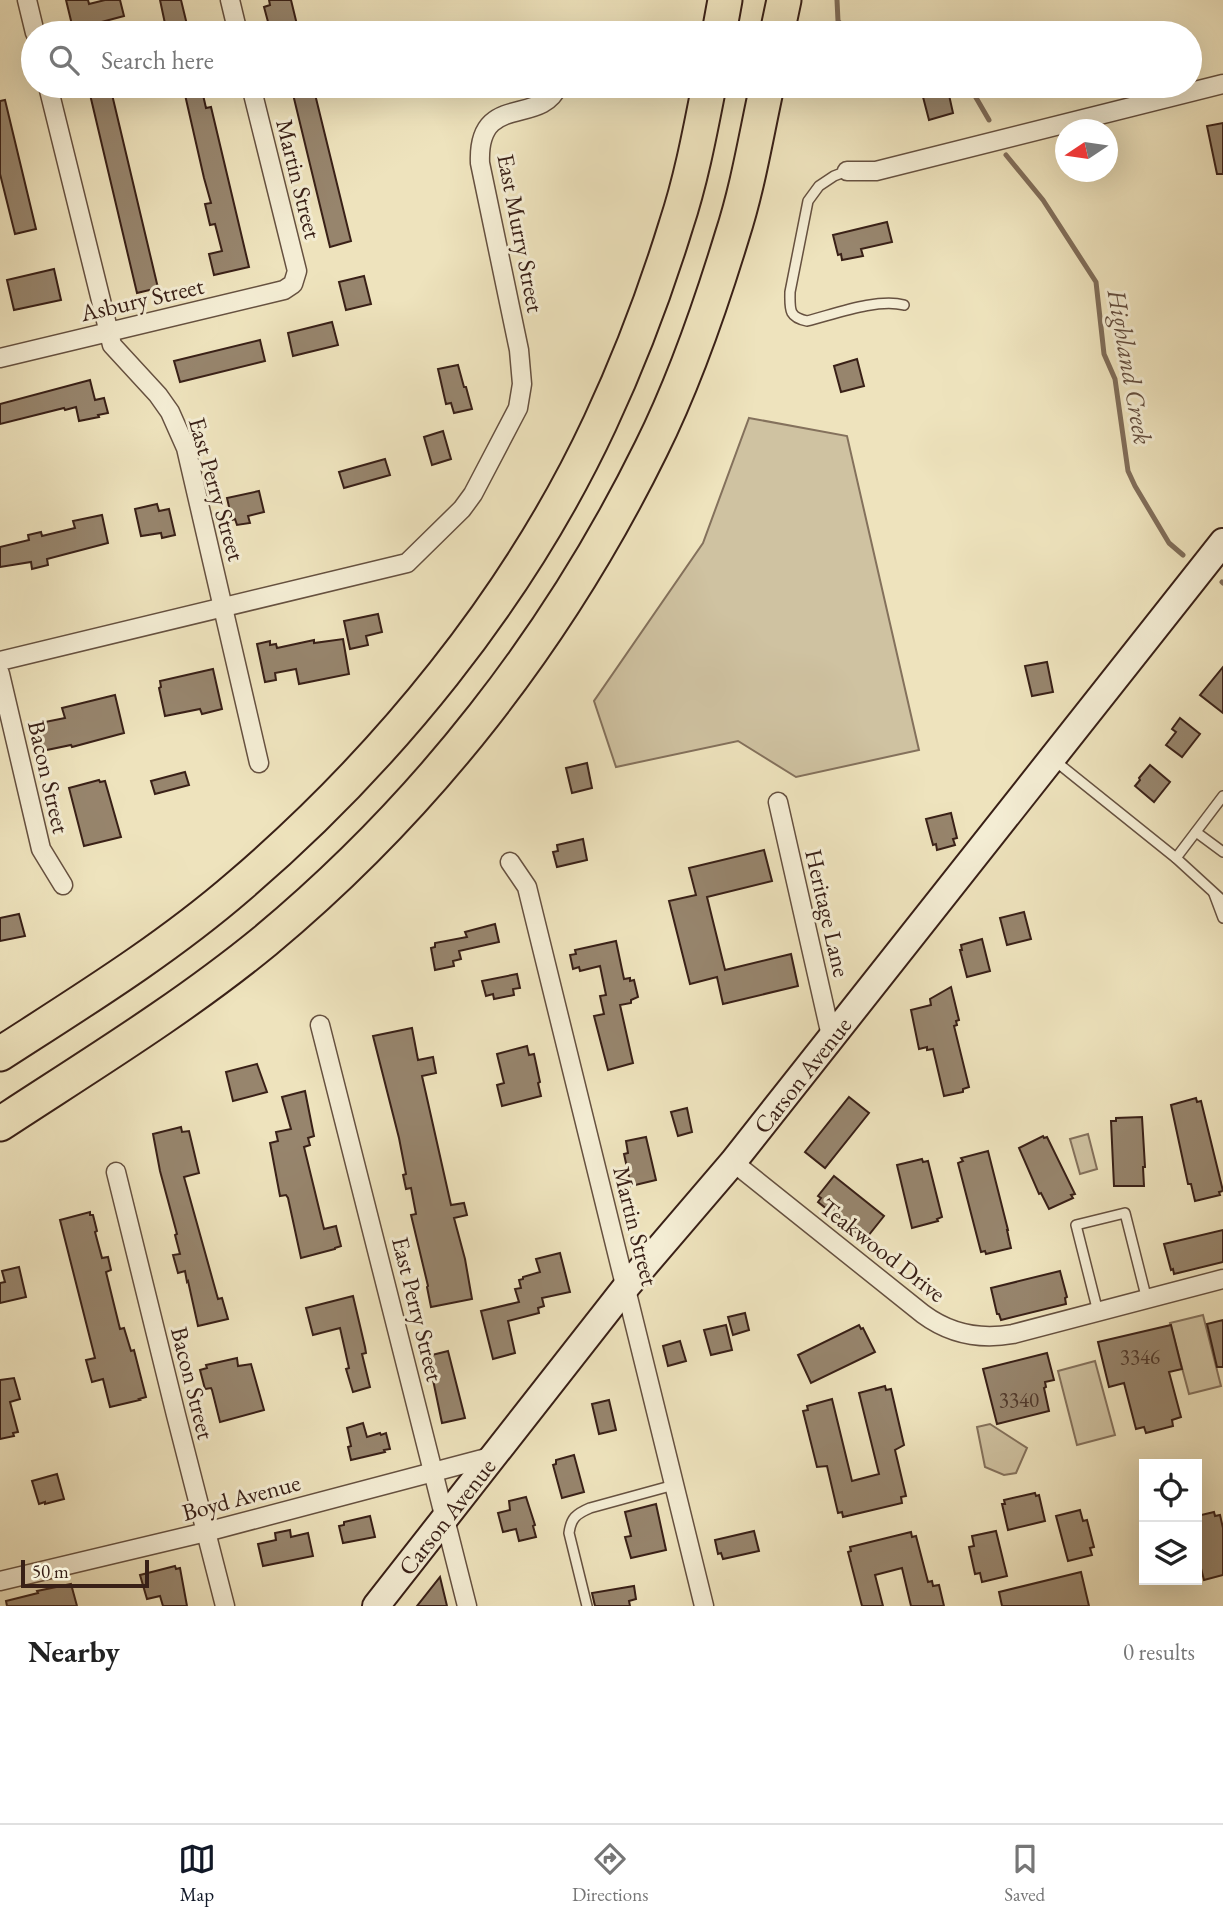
<!DOCTYPE html>
<style>
body{margin:0;font-family:"EB Garamond",serif;background:#f2f2f2;color:#222}
.controls{position:absolute;right:21px;bottom:21px;display:grid;overflow:hidden;border-radius:0px;box-shadow:0 7px 28px #0002}
.controls button{width:63px;height:63px;display:grid;place-items:center;padding:0;border:0;border-bottom:2px solid #e0e0e0;background:#fff;color:#222;font:35px sans-serif}
.compass{position:absolute;left:1055px;top:119px;width:63px;height:63px;border-radius:50%;background:#fff;box-shadow:0 7px 28px #0002;rotate:257deg}
.scale{position:absolute;left:21px;bottom:18px;width:128px;box-sizing:border-box;padding-left:7px;border:4px solid #392017;border-top:0;font-size:19px;line-height:24px;white-space:nowrap;color:#392017;-webkit-text-stroke:5px #f4edd4;paint-order:stroke}
.list{margin:0;padding:0;list-style:none}
h2{display:flex;justify-content:space-between;align-items:center;height:91px;margin:0;padding:0 28px;font-size:30px}
h2 small{font-size:23px;font-weight:400;color:#767676}
.icon{flex:none;width:38px;height:38px;fill:none;stroke:currentColor;stroke-width:2;stroke-linecap:round;stroke-linejoin:round}
.map{position:relative;flex:none;width:1223px;height:1606px;overflow:hidden}
.search{position:absolute;background:#fff;box-shadow:0 7px 28px #0002;left:21px;right:21px;top:21px;height:77px;display:flex;align-items:center;gap:18px;box-sizing:border-box;padding:0 24px;border-radius:38px;color:#767676;font-size:26px}
.sheet{height:217px;background:#fff}
nav{display:flex;justify-content:space-around;align-items:center;box-sizing:border-box;height:98px;border-top:2px solid #e0e0e0;background:#fff;font-size:19px;color:#767676}
nav a{display:grid;justify-items:center;gap:4px}
nav .on{color:#111827}
.map>svg:first-child{display:block}
.green{fill:#cfc2a1;stroke:#84715c;stroke-width:2}
.lines{fill:none;stroke-linecap:round;stroke-linejoin:round}
.stream{stroke:#806d59;stroke-width:5}
.building{fill:#97856d;stroke:#392017;stroke-width:2}
.service-casing{stroke:#665140;stroke-width:12}
.minor-casing{stroke:#665140;stroke-width:21}
.secondary-casing{stroke:#392017;stroke-width:30}
.motorway-casing{stroke:#392017;stroke-width:37}
.service{stroke:#f4edd4;stroke-width:9}
.minor{stroke:#f4edd4;stroke-width:18}
.secondary{stroke:#f4edd4;stroke-width:26}
.motorway{stroke:#eee3bd;stroke-width:33}
.labels{text-anchor:middle;dominant-baseline:central;stroke-width:6;stroke-linejoin:round;paint-order:stroke}
.number-label{font-size:21px;fill:#50392c}
.street-label{font-size:24px;fill:#392017;stroke:#f4edd4}
.water-label{font-size:26px;font-style:italic;fill:#634d3e;stroke:#f4edd4}
</style>
<div class="map">
<svg width="1223" height="1606" viewBox="0 0 1223 1606">
<rect width="100%" height="100%" fill="#eee3bd"/>
<filter id="stains"><feTurbulence type="fractalNoise" baseFrequency=".00286" numOctaves="4"/><feColorMatrix values="0 0 0 0 .2 0 0 0 0 .09 0 0 0 0 .02 0 0 0 .5 -.17"/></filter>
<radialGradient id="worn" r=".72"><stop offset=".6" stop-color="#630" stop-opacity="0"/><stop offset="1" stop-color="#630" stop-opacity=".3"/></radialGradient>
<g class="green">
<path d="M749,418l98,18 72,314 -123,27 -58,-36 -122,26 -22,-66 109,-158z"/>
<path d="M1088,1134l9,35 -17,5 -10,-35z"/>
<path d="M1203,1315l18,71 -32,8 -19,-71z"/>
<path d="M1095,1361l20,74 -38,10 -19,-74z"/>
<path d="M990,1424l37,24 -11,25 -12,2 -19,-8 -8,-40z"/>
</g>
<g class="lines">
<g class="stream">
<path d="M837,0l1,21 11,12"/>
<path d="M923,33l21,-2 5,2"/>
<path d="M971,86v3l18,31"/>
<path d="M1006,155l37,45 53,82 8,72 11,25 13,92 7,15 34,57 14,12"/>
<path d="M1222,582l1,1"/>
</g>
</g>
<g class="building">
<path d="M66,0h22l1,4 16,-4h15l4,16 -30,8 2,9h-22z"/>
<path d="M160,0h21l8,33h-22z"/>
<path d="M269,0h22l8,33h-28l-7,-26 6,-2z"/>
<path d="M88,86h22l48,202 -21,5z"/>
<path d="M183,86h18l5,22 5,-1 38,160 -35,8 -5,-21 13,-3 -7,-27 -5,1 -5,-21 6,-1 -7,-25z"/>
<path d="M291,86h22l38,155 -21,6z"/>
<path d="M947,86l6,27 -24,7 -6,-23 11,-3 -1,-4z"/>
<path d="M5,100l31,129 -21,5 -15,-60v-73z"/>
<path d="M1223,123v51h-6l-10,-48z"/>
<path d="M887,222l5,20 -31,7 2,7 -21,4 -1,-6 -3,1 -5,-20z"/>
<path d="M54,269l7,31 -47,10 -7,-30z"/>
<path d="M364,276l7,28 -25,6 -7,-28z"/>
<path d="M332,322l6,23 -45,11 -5,-23z"/>
<path d="M260,340l5,21 -85,21 -6,-21z"/>
<path d="M857,359l7,27 -23,6 -7,-26z"/>
<path d="M458,365l6,22h2l6,22 -18,4 -3,-10 -5,1 -8,-35z"/>
<path d="M90,380l5,20 9,-2 4,15 -10,2 1,2 -20,4 -3,-14 -11,3 -1,-2 -64,16v-20z"/>
<path d="M443,431l8,28 -19,6 -8,-28z"/>
<path d="M385,459l5,16 -46,13 -5,-16z"/>
<path d="M259,491l5,21 -16,4 2,7 -13,2 -2,-6 -3,1 -5,-22z"/>
<path d="M157,504l2,7 10,-2 6,26 -13,3 -1,-5 -20,3 -6,-27z"/>
<path d="M102,515l6,28 -61,16 1,6 -16,4 -1,-7 -31,5v-20l29,-7 -1,-5 13,-3 1,4 33,-8 -2,-7z"/>
<path d="M378,614l4,18 -16,4 2,9 -18,4 -6,-28z"/>
<path d="M343,639l6,35 -50,10 -3,-15 -21,4 1,7 -11,2 -8,-38 13,-3v4l6,-1 1,4 37,-8v3z"/>
<path d="M1047,662l6,30 -21,4 -7,-30z"/>
<path d="M1223,667v46l-23,-18z"/>
<path d="M213,669l9,40 -20,5 -2,-5 -35,7 -6,-28 2,-1 -1,-6z"/>
<path d="M115,695l9,38 -52,14 -1,-2 -29,6 -4,-21 4,-1 -2,-6 25,-5 -3,-10z"/>
<path d="M1180,718l20,16 -18,23 -16,-12 10,-13 -4,-3z"/>
<path d="M587,763l5,25 -20,5 -6,-25z"/>
<path d="M1150,765l20,17 -16,20 -19,-16 5,-6 -1,-2z"/>
<path d="M185,772l4,13 -34,9 -4,-13z"/>
<path d="M99,780l1,2 5,-1 16,56 -37,9 -15,-58z"/>
<path d="M951,813l6,25 -4,1 2,6 -18,5 -1,-6 -3,1 -7,-26z"/>
<path d="M583,839l4,21 -30,7 -4,-15 5,-1 -1,-6z"/>
<path d="M764,850l8,31 -65,16 18,73 66,-16 7,32 -75,18 -6,-27 -27,7 -21,-83 27,-6 -7,-27z"/>
<path d="M1024,912l7,27 -24,6 -7,-27z"/>
<path d="M19,914l6,22 -25,5v-23z"/>
<path d="M495,924l4,18 -40,9 2,8 -8,2 1,5 -19,4 -4,-22 4,-1v-4l32,-6 -2,-5z"/>
<path d="M982,939l8,32 -23,6 -7,-27h2l-1,-5z"/>
<path d="M616,941l8,38 6,-1v3l4,-1 4,17 -7,3v3l-11,2 13,58 -25,7 -14,-54 10,-2 -4,-18 6,-1 -6,-29 -20,5 -1,-4 -6,2 -3,-14 6,-1 -1,-4z"/>
<path d="M517,974l3,14 -7,1 1,6 -20,4 -1,-5 -7,2 -4,-15z"/>
<path d="M951,987l8,33 -3,1 1,4 -3,1 15,61 -6,2v3l-19,4 -11,-47 -6,1v-3l-8,2 -8,-39 20,-5 -1,-6z"/>
<path d="M412,1028l6,32 15,-3 3,16 -14,3 29,129 13,-2 3,12 -13,3 11,41 7,40 -41,8 -4,-20 1,-1 -17,-71 5,-1 -5,-26 -5,1 -3,-14 3,-1 -7,-36 -26,-102z"/>
<path d="M527,1046l2,9 5,-1 6,28 -2,1 3,13 -39,10 -5,-21 7,-2 -7,-29z"/>
<path d="M257,1064l10,28 -34,9 -7,-29z"/>
<path d="M305,1091l9,45 -6,2 2,7 -6,2 20,82 12,-3 5,20 -6,2v1l-34,9 -13,-60 -2,-3 -6,1 -10,-53 8,-2 -2,-9 15,-3 -9,-32z"/>
<path d="M849,1097l20,16 -44,55 -20,-16z"/>
<path d="M1196,1098l1,4 4,-1 22,90 -4,1 1,3 -25,6 -4,-17h-3l-17,-79z"/>
<path d="M687,1108l5,24 -14,4 -7,-24z"/>
<path d="M1142,1117l3,50h-2l1,19h-30l-3,-65h5v-3z"/>
<path d="M181,1127l1,5 7,-1 10,42 -15,4 34,122 4,-1 6,21 -30,7 -10,-45 -1,1 -2,-11 -7,2 -5,-18 7,-1 -5,-19 2,-1 -17,-63 -7,-37z"/>
<path d="M1043,1136l1,2 3,-1 28,57 -4,1 2,3 -24,11 -8,-16 -2,1 -20,-46z"/>
<path d="M646,1137l10,43 -25,6 -7,-32 4,-1 -2,-12z"/>
<path d="M988,1151l20,79h-1l4,18 -25,6 -1,-3 -4,1 -23,-89 5,-2 -2,-3z"/>
<path d="M922,1159l1,3 5,-1 14,56 -5,2 1,2 -26,7 -15,-63z"/>
<path d="M834,1176l50,40 -16,20 -2,-2 -3,4 -45,-36 3,-4 -3,-2z"/>
<path d="M90,1212v3h3l4,16 -2,1 7,26 6,-1 3,13 -5,2 14,57 4,-1 7,23 3,-1 12,47 -7,2 1,1 -30,7 -7,-28 -11,3 -6,-22 9,-2 -35,-138z"/>
<path d="M1223,1230v32l-49,12 -1,-5 -2,1 -7,-26z"/>
<path d="M560,1253l10,39 -28,6 2,8 -6,2 1,5 -31,8 7,32 -22,6 -12,-48 38,-9 -4,-13 6,-1 -2,-8 4,-1v-2l17,-5 -4,-13z"/>
<path d="M19,1267l7,30 -26,6v-20l5,-1 -3,-11z"/>
<path d="M1060,1271l7,26 -2,1 1,6 -65,16 -2,-6h-2l-6,-26z"/>
<path d="M353,1296l12,51 1,6 -4,1 8,33 -17,5 -7,-23 3,-1 -9,-40 -27,7 -7,-27z"/>
<path d="M745,1313l4,17 -16,5 -5,-18z"/>
<path d="M1223,1320v47h-6l-10,-43z"/>
<path d="M726,1325l6,25 -21,5 -7,-25z"/>
<path d="M859,1325l2,4 2,-1 12,24 -64,31 -13,-28z"/>
<path d="M1171,1325l11,44 -13,3 12,45 -9,3 1,6 -27,7 -2,-6 -8,2 -12,-46 -15,4 -11,-45z"/>
<path d="M680,1341l6,20 -18,5 -5,-20z"/>
<path d="M448,1351l17,67 -23,5 -14,-67z"/>
<path d="M1047,1353l7,27 -9,2 1,5 -2,1 5,23 -52,13 -14,-55z"/>
<path d="M237,1358l1,8 13,-2 13,46 -44,12 -8,-32 -1,-2 -6,1 -5,-19 7,-2 -1,-3z"/>
<path d="M14,1378l6,21 -10,3 8,30 -5,1 1,3 -14,3v-59z"/>
<path d="M885,1386l1,4 5,-1 13,56 -9,5 11,46 -5,1 1,6 -59,14 -1,-5 -4,1 -11,-47 -10,1 -14,-56 5,-1 -1,-4 25,-7 20,82 27,-7 -20,-81z"/>
<path d="M609,1400l7,30 -17,4 -7,-30z"/>
<path d="M363,1423l4,14 13,-4 1,2 5,-2 4,16 -6,1 1,2 -34,8 -3,-13 3,-1 -4,-18z"/>
<path d="M574,1455l10,37 -22,6 -9,-33 3,-1v-4z"/>
<path d="M57,1474l7,25 -19,5v-2l-6,2 -7,-23z"/>
<path d="M1035,1493l1,3 3,-1 6,26 -37,9 -6,-26h3l-1,-4z"/>
<path d="M526,1497l9,28 -2,1 3,11 -17,4 -3,-12 -13,3 -5,-19 12,-3 -1,-9z"/>
<path d="M656,1504l10,46 -35,8 -6,-21 6,-1 -6,-24z"/>
<path d="M1080,1510l3,11 4,-1 7,27 -4,1 2,7 -24,6 -12,-45z"/>
<path d="M1214,1512l1,4 5,-1 3,13v47l-19,5 -7,-27v-37z"/>
<path d="M370,1516l5,21 -32,6 -4,-17 5,-1v-3z"/>
<path d="M290,1530l1,7 17,-4 5,23 -50,10 -5,-22 18,-4 -1,-7z"/>
<path d="M754,1531l5,20 -36,8 -2,-6 -3,1 -3,-14z"/>
<path d="M996,1531l11,45 -25,6 -2,-9 -5,1 -6,-27 5,-1 -2,-10z"/>
<path d="M911,1532l1,5 4,-1 12,46 4,-1 1,5 6,-1 5,21h-33l-9,-38 -27,7 8,31h-21l-14,-54 3,-1 -1,-4z"/>
<path d="M175,1566l1,3 4,-1 7,38h-24l-3,-10 -13,3 -7,-24z"/>
<path d="M1081,1572l8,34h-87l-3,-14z"/>
<path d="M440,1577l7,29h-30z"/>
<path d="M71,1584l6,22h-70l-1,-5 32,-8 -1,-2z"/>
<path d="M634,1586l2,13 -7,2 1,5h-35l-3,-13z"/>
</g>
<g class="lines">
<g class="service-casing">
<g id="service">
<path d="M847,171l-13,5 -15,10 -11,15 -18,91c0,17 -2,25 17,29 28,-7 70,-23 97,-16"/>
<path d="M1054,760l122,98 47,43"/>
<path d="M1196,832l27,20"/>
<path d="M1176,858l47,-62"/>
<path d="M1214,894l9,24"/>
<path d="M1098,1312l-22,-87 49,-12 22,87"/>
<path d="M587,1606l-18,-73c2,-15 7,-19 21,-25l84,-23"/>
</g>
</g>
<g class="minor-casing">
<g id="minor">
<path d="M27,0l8,33"/>
<path d="M230,0l8,33"/>
<path d="M48,86l64,259 46,50 12,17 16,36 73,315"/>
<path d="M847,171h29l347,-87"/>
<path d="M0,358l284,-68 9,-6 4,-13 -46,-185"/>
<path d="M0,661l407,-98 55,-54 11,-15 45,-86 4,-24 -3,-34 -39,-187c-3,-72 61,-36 78,-77"/>
<path d="M0,674l41,175 22,36"/>
<path d="M778,802l53,234"/>
<path d="M510,862l17,25 177,719"/>
<path d="M320,1025l147,581"/>
<path d="M733,1162l190,152c27,20 57,26 90,20l210,-55"/>
<path d="M116,1172l60,243 49,191"/>
<path d="M0,1581l206,-49 288,-76"/>
</g>
</g>
<g class="secondary-casing">
<g id="secondary">
<path id="s1" d="M376,1606l250,-319 107,-125 490,-620"/>
</g>
</g>
<g class="motorway-casing">
<g id="motorway">
<path d="M719,33l6,-33"/>
<path d="M777,33l7,-33"/>
<path d="M0,1054c82,-53 165,-104 239,-168 147,-126 279,-287 361,-463 30,-64 55,-130 76,-198 15,-45 24,-93 33,-139"/>
<path d="M0,1124c90,-59 182,-115 265,-183 162,-135 293,-303 386,-492 34,-68 59,-141 81,-213 16,-49 24,-100 35,-150"/>
</g>
</g>
<use href="#service" class="service"/>
<use href="#minor" class="minor"/>
<use href="#secondary" class="secondary"/>
<use href="#motorway" class="motorway"/>
</g>
<g class="labels">
<g class="number-label">
<text x="1140" y="1356">3346</text>
<text x="1019" y="1399">3340</text>
</g>
<g class="street-label">
<text transform="translate(299 179) rotate(76)">Martin Street</text>
<text transform="translate(521 233) rotate(79)">East Murry Street</text>
<text transform="translate(142 299) rotate(-13)">Asbury Street</text>
<text transform="translate(217 489) rotate(74)">East Perry Street</text>
<text transform="translate(49 777) rotate(77)">Bacon Street</text>
<text transform="translate(828 913) rotate(77)">Heritage Lane</text>
<text stroke="none"><textPath href="#s1" startOffset="681">Carson Avenue</textPath></text>
<text transform="translate(636 1226) rotate(76)">Martin Street</text>
<text transform="translate(883 1250) rotate(38)">Teakwood Drive</text>
<text transform="translate(418 1309) rotate(76)">East Perry Street</text>
<text transform="translate(193 1383) rotate(76)">Bacon Street</text>
<text transform="translate(241 1497) rotate(-15)">Boyd Avenue</text>
<text stroke="none"><textPath href="#s1" startOffset="114">Carson Avenue</textPath></text>
</g>
<g class="water-label">
<text transform="translate(1130 367) rotate(80)">Highland Creek</text>
</g>
</g>
<rect width="100%" height="100%" filter="url(#stains)"/>
<rect width="100%" height="100%" fill="url(#worn)"/>
</svg>
<div class="controls">
<button><svg class="icon" aria-label="locate" viewBox="0 0 24 24"><circle cx="12" cy="12" r="6"/><path d="M12 2v4M12 18v4M2 12h4M18 12h4"/></svg></button>
<button><svg class="icon" aria-label="layers" viewBox="0 0 24 24"><path d="M12 4l9 5-9 5-9-5zM3 14l9 5 9-5"/></svg></button>
</div>
<svg class="compass" viewBox="-18 -18 36 36"><path d="M0-13l5 13h-10z" fill="#e53935"/><path d="M0 13l5-13h-10z" fill="#767676"/></svg>
<div class="scale">50 m</div>
<div class="search"><svg class="icon" aria-label="search" viewBox="0 0 24 24"><circle cx="10" cy="10" r="6"/><path d="M15 15l6 6"/></svg>Search here</div>
</div>
<section class="sheet">
<h2>Nearby<small>0 results</small></h2>
<ul class="list">
</ul>
</section>
<nav>
<a class="on"><svg class="icon" aria-label="map" viewBox="0 0 24 24"><path d="M3 6l6-2 6 2 6-2v14l-6 2-6-2-6 2zM9 4v14M15 6v14"/></svg>Map</a>
<a><svg class="icon" aria-label="directions" viewBox="0 0 24 24"><path d="M12 3l9 9-9 9-9-9zM9 14v-3h6M13 9l2 2-2 2"/></svg>Directions</a>
<a><svg class="icon" aria-label="saved" viewBox="0 0 24 24"><path d="M7 4h10v16l-5-4-5 4z"/></svg>Saved</a>
</nav>
